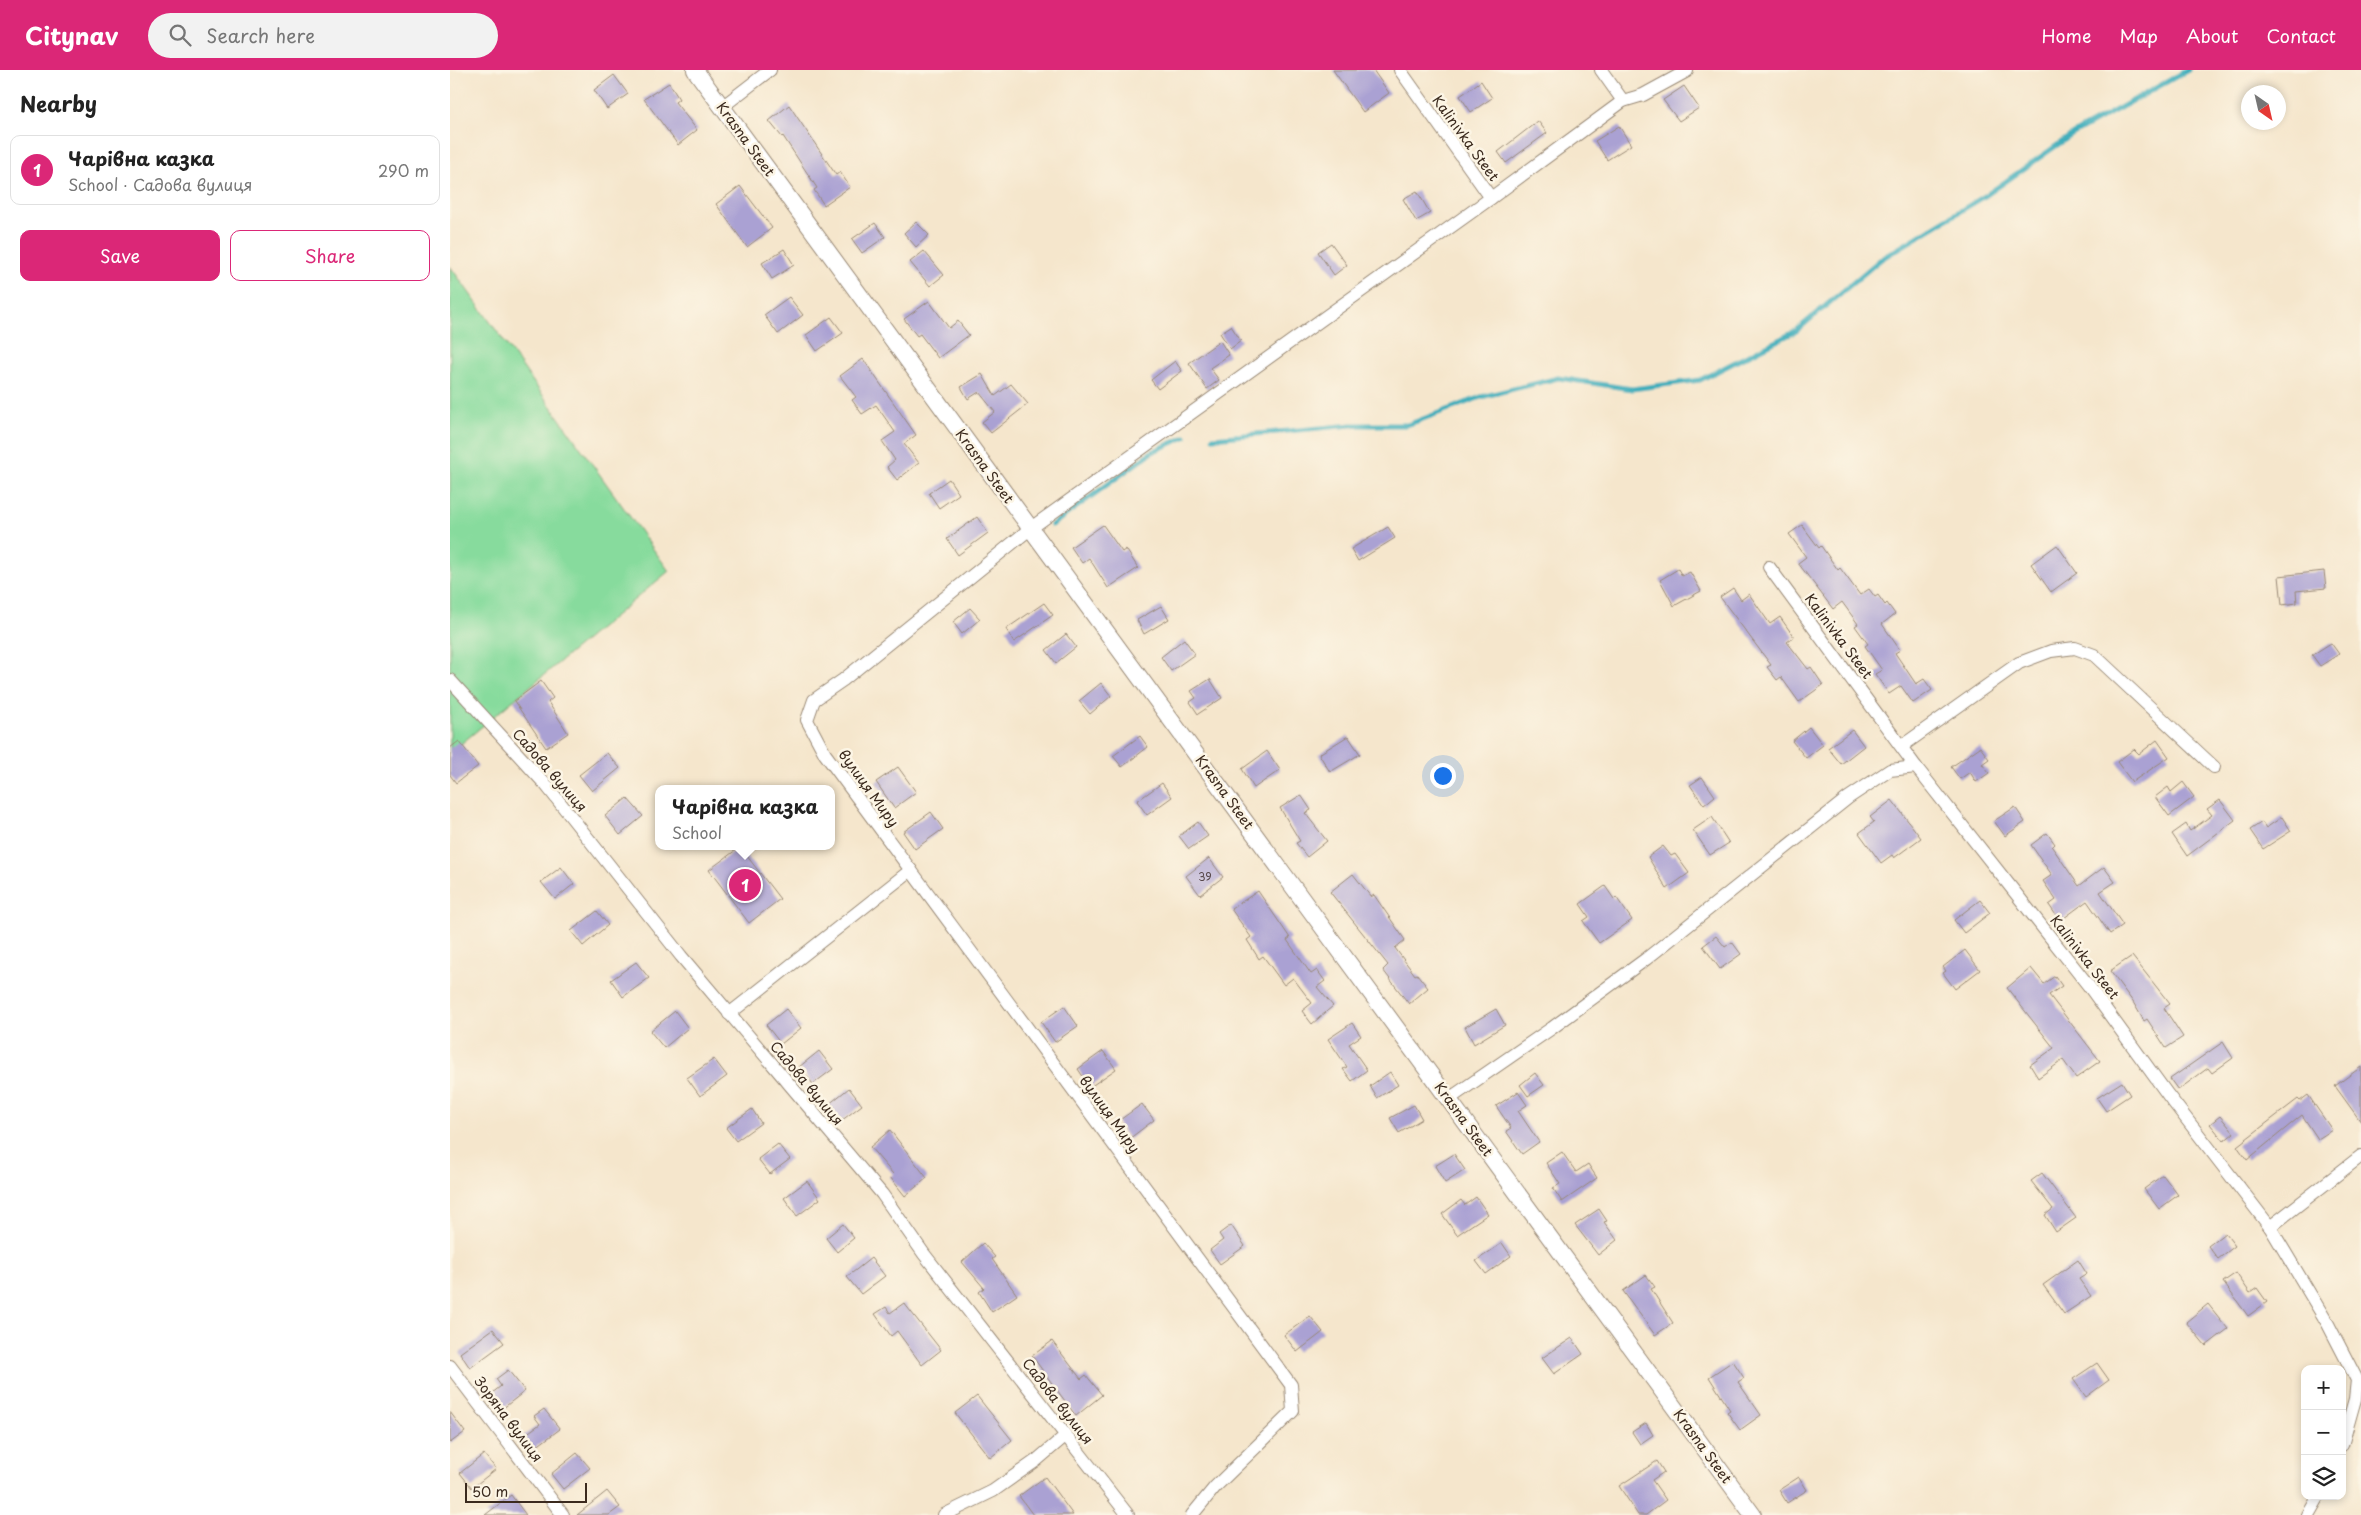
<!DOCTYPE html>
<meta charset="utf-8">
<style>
body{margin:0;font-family:"Playpen Sans",sans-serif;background:#f2f2f2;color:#222}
.controls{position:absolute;right:15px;bottom:15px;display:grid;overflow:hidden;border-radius:10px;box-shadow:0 2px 8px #0003}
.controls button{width:45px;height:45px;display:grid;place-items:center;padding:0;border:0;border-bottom:1px solid #e0e0e0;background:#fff;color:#222;font:25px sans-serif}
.compass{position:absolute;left:1791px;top:15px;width:45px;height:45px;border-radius:50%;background:#fff;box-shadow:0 2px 8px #0003;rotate:146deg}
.scale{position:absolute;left:15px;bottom:12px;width:122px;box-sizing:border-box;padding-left:5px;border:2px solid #3b2a1e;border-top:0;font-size:14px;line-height:18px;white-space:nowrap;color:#3b2a1e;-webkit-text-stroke:4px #fcf5e5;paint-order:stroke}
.you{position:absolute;left:992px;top:705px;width:18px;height:18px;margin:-12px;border:4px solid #fff;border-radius:50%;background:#1a73e8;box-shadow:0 0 0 8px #1a73e833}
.badge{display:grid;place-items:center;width:32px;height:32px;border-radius:50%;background:#db2777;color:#fff;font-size:16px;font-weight:700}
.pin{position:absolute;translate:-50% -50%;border:2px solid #fff;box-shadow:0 1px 5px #0006}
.popup{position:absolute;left:205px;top:715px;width:180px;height:65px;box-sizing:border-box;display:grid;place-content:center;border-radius:10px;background:#fff;filter:drop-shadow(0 1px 4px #0005);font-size:16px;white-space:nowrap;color:#767676}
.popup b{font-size:19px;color:#222}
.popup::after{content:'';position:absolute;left:50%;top:100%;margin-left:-10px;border:10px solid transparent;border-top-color:#fff}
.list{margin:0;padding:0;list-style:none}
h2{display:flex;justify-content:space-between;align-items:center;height:65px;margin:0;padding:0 20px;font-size:21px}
h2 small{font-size:16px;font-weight:400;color:#767676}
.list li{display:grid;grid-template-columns:32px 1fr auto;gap:15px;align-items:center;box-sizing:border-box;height:70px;margin:0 10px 10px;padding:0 10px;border:1px solid #e0e0e0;border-radius:10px}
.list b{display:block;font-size:19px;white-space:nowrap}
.list p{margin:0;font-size:16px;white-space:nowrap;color:#767676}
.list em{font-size:16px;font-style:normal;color:#767676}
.actions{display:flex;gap:10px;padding:15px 20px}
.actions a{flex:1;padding:11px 0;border:1px solid #db2777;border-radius:10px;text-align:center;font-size:18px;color:#db2777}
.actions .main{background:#db2777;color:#fff}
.icon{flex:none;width:28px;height:28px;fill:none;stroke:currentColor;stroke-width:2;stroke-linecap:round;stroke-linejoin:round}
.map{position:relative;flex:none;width:1911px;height:1445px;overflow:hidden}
header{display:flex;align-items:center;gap:30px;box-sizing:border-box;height:70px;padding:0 25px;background:#db2777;color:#fff}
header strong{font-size:24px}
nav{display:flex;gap:28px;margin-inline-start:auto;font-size:18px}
.search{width:350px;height:45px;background:#f2f2f2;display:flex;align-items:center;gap:12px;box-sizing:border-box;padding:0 18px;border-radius:28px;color:#767676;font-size:19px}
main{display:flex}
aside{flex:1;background:#fff}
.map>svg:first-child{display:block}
.green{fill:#87db9d;stroke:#61825e}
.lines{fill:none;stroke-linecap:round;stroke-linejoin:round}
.stream{stroke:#3faebc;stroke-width:5}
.building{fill:#aaa1d3}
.minor-casing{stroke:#988875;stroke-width:14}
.tertiary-casing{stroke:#988875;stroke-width:18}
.minor{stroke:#fff;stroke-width:12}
.tertiary{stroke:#fff;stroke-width:16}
.labels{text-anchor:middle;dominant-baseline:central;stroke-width:5;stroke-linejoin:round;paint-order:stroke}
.number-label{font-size:11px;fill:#57484b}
.street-label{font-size:14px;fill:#3b2a1e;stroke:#fcf5e5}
</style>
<header>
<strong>Citynav</strong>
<div class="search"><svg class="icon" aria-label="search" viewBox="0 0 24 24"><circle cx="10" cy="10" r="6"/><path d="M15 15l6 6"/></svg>Search here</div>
<nav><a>Home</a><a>Map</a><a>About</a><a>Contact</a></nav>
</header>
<main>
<aside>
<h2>Nearby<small></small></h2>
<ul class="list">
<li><span class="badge">1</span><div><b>Чарівна казка</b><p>School · Садова вулиця</p></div><em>290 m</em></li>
</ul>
<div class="actions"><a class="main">Save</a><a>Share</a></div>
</aside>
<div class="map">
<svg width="1911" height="1445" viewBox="0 0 1911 1445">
<rect width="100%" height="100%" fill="#fcf5e5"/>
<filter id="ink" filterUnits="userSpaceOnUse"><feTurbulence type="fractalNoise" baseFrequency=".02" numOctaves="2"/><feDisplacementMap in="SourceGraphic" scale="10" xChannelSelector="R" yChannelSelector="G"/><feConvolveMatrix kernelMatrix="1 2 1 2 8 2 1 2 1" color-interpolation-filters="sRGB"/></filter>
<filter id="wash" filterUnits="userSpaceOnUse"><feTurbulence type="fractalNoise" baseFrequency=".0096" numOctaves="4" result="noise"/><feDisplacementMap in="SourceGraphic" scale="20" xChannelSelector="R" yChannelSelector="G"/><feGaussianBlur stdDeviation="1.12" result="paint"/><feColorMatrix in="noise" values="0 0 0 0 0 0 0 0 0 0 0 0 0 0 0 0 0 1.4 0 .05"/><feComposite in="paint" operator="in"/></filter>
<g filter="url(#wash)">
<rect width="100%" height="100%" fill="#f5e6cc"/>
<path class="green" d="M0,196l219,305 -219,182z"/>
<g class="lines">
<g class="stream">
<path d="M763,368l139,-13h55l74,-28 77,-19 74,11 68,-9 96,-49 85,-72 104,-63 88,-62 115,-64"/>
<path d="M602,455l100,-73 33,-15"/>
</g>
</g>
<g id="blocks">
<g class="building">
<path d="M883,0h40l16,23 -26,19z"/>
<path d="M164,5l14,19 -21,15 -13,-19z"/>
<path d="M1031,11l11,17 -21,14 -11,-16z"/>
<path d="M219,13l10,16 -4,3 22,28 -19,15 -34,-46z"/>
<path d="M1234,16l15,22 -20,13 -16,-21z"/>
<path d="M339,35l47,70 4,-3 10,15 -26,18 -10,-15 3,-2 -34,-52 -1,1 -13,-16z"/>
<path d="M1088,51l9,12 -41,30 -8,-11z"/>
<path d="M1169,56l12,19 -24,15 -12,-19z"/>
<path d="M290,116l32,42 -25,19 -31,-43z"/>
<path d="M967,121l13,22 -14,8 -13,-22z"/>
<path d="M466,152l13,13 -13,12 -12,-14z"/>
<path d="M425,153l10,14 -23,16 -10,-14z"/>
<path d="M881,173l16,22 -13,10 -16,-23z"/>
<path d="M334,179l10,16 -22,14 -10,-16z"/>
<path d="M474,181l20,24 -14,11 -20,-24z"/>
<path d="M339,227l14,18 -25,19 -14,-19z"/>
<path d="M479,231l20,27 9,-7 11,14 -31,23 -18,-24 -3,2 -13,-17z"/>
<path d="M381,247l12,16 -26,18 -11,-16z"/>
<path d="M781,256l10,15 -11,8 -10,-16z"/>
<path d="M770,271l9,14 -19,13 9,12 -12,9 -18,-26z"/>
<path d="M413,289l53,76 -12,9 15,19 -22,17 -10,-13 8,-7 -13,-19 13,-9 -19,-27 -14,9 -10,-14 4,-3 -16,-21z"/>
<path d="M725,291l7,10 -24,18 -7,-9z"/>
<path d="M532,304l13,22 16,-12 17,20 -37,29 -9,-11 13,-10 -16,-20 -11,7 -7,-12z"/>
<path d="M499,409l10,15 -20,14 -10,-15z"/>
<path d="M527,447l11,16 -30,22 -11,-16z"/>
<path d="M653,455l19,27 4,-3 12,19 -30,20 -19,-30 -7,5 -11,-16z"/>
<path d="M1352,455l17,23 2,-2 17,24 2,-2 20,27 9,-6 6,8 3,-2 7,10 2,-2 8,11 -13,10 18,26 -5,3 21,31 8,-5 8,11 -19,13 -12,-17 -12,8 -14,-20 7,-4 -17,-24 3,-2 -13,-18 3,-2 -16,-22 -9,7 -35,-46 8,-6 -17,-23z"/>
<path d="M938,457l7,11 -37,23 -7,-12z"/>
<path d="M1607,475l20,28 -26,19 -20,-28z"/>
<path d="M1228,499l4,7 8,-4 11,19 -27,15 -14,-26z"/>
<path d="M1874,501l2,17 -30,3 1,12 -15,2 -3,-29z"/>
<path d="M1283,518l8,12 8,-6 21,30 10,-7 14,20 -7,5 21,27 3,-2 12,18 -24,17 -18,-25 -4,3 -10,-13 4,-2 -51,-68z"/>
<path d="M594,533l9,12 -39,27 -8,-13z"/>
<path d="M711,536l8,13 -25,15 -7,-14z"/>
<path d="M520,538l10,11 -18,15 -9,-12z"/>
<path d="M616,564l10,13 -20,16 -10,-13z"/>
<path d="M734,569l11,15 -24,17 -10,-14z"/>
<path d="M1881,573l8,11 -19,12 -8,-11z"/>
<path d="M760,609l12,19 -24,16 -8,-12 6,-4 -5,-7z"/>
<path d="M91,611l12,17 -5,4 20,31 -22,15 -32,-47z"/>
<path d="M651,613l10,13 -21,18 -11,-13z"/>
<path d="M1359,657l14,18 -17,13 -14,-17z"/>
<path d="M1402,660l12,16 -23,18 -13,-16z"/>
<path d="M690,666l8,11 -26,20 -9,-11z"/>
<path d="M898,666l12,18 -30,18 -11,-18z"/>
<path d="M1707,670l12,17 -37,25 -15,-20 17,-13 5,5z"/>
<path d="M9,671l19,25 -22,17 -6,-8v-27z"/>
<path d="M1530,677l9,12 -7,5 7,9 -13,9 -6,-10 -10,7 -9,-12z"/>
<path d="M817,681l13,19 -26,18 -12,-19z"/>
<path d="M157,683l13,15 -28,23 -13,-16z"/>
<path d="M448,697l18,25 -22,16 -18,-26z"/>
<path d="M1252,707l13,19 -11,9 -14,-20z"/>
<path d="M1733,712l11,15 -25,19 -14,-19 13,-10 3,5z"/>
<path d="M712,713l10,14 -25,18 -10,-14z"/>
<path d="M851,725l10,15 -6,3 22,28 -20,16 -11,-14 4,-2 -20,-33z"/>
<path d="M177,728l16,18 -23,19 -15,-19z"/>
<path d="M1442,730l29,38 -27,20 -2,-3 -11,8 -22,-30 15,-11 -4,-5z"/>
<path d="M1770,730l15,20 -48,36 -15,-22 14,-10 4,7 22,-16 -5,-6z"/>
<path d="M1565,737l10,15 -20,14 -11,-15z"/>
<path d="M481,742l12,17 -28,20 -12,-17z"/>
<path d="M1262,747l17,26 -19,12 -17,-25z"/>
<path d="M1832,747l9,14 -28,18 -13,-19 12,-8 4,6z"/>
<path d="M748,752l10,14 -19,13 -10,-13z"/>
<path d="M1597,763l8,11 -3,3 27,39 25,-19 11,15 -15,10 23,33 -13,9 -23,-33 -27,20 -11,-16 7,-5 -13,-19 9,-6 -21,-30z"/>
<path d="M1213,776l8,10 4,-2 14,19 -22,16 -19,-32z"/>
<path d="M290,777l40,52 -31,24 -40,-53z"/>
<path d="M759,788l14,19 -23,18 -14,-19z"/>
<path d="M111,797l13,17 -19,15 -14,-17z"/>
<path d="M903,804l18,23 3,-2 31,45 -10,8 20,27 2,-1 11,14 -19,16 -26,-34 5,-5 -58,-73z"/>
<path d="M1155,816l9,13 2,-2 16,23 -33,23 -16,-22 6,-4 -9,-13z"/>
<path d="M808,821l32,47 -3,2 24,34 6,-4 8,11 -8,6 16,19 -21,18 -10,-13 10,-8 -19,-25 -9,7 -21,-29 -4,3 -12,-19 4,-3 -20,-28z"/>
<path d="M1530,830l10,13 -26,20 -10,-13z"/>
<path d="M147,841l11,14 -25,21 -12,-15z"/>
<path d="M1266,866l9,11 7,-5 9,12 -21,15 -17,-23z"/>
<path d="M1515,880l15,20 -25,19 -12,-16 3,-2 -3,-4z"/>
<path d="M1682,886l38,48 -6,4 19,29 -17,11 -19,-29 -3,2 -11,-19 -23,-31z"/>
<path d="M186,892l13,16 -26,19 -12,-17z"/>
<path d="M1581,898l13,16 11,-8 7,10 -13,9 51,66 -24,17 -13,-18 -25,18 -8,-13 24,-17 -47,-60z"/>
<path d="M614,936l14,20 -23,16 -14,-20z"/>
<path d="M336,939l15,19 -20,16 -15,-19z"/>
<path d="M1046,939l9,16 -31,19 -9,-17z"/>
<path d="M225,941l13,17 -24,20 -14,-17z"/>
<path d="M902,953l9,13 -12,8 18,26 -15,11 -9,-12 4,-2 -19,-28z"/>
<path d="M1773,972l10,16 -21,15 -4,-5 -30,22 -8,-11z"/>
<path d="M369,981l14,18 -20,15 -14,-17z"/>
<path d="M653,981l13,18 -26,18 -12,-18z"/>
<path d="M264,989l13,17 -27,20 -13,-18z"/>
<path d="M1911,997v55l-26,-36z"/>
<path d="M940,1002l8,13 -21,13 -7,-12z"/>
<path d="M1085,1003l9,12 -16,11 -8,-11z"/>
<path d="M1672,1012l8,13 -24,16 -9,-13z"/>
<path d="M399,1018l13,17 -21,16 -13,-16z"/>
<path d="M1068,1022l9,13 -9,6 21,31 -17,12 -16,-23 5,-3 -15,-22z"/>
<path d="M1858,1025l24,35 -14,9 -16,-24 -55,45 -10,-14 61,-47 2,2z"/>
<path d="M692,1034l12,16 -25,19 -12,-17z"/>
<path d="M964,1035l8,14 -23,14 -9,-15z"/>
<path d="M302,1039l9,14 -25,18 -10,-13z"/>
<path d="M1770,1046l14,17 -10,8 -14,-17z"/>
<path d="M440,1060l37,48 -22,18 -15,-19 3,-3 -23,-27z"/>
<path d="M328,1074l12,15 -20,15 -12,-15z"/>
<path d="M1112,1082l14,20 12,-8 9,14 -35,24 -9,-14 7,-4 -14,-21z"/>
<path d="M1004,1084l11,16 -20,13 -10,-17z"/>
<path d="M1592,1103l34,45 -20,14 -11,-17 8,-6 -22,-28z"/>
<path d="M1713,1105l15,20 -19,14 -15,-20z"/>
<path d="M357,1111l13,18 -23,17 -13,-18z"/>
<path d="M1026,1127l12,17 -31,21 -15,-21 19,-14 4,5z"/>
<path d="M1149,1139l8,12 -3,1 13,18 -19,15 -23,-30z"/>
<path d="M393,1154l11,14 -17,14 -11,-14z"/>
<path d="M781,1155l14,21 -25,18 -10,-14 13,-10 -4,-6z"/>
<path d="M1775,1163l10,13 -17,13 -10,-13z"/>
<path d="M533,1173l12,14 -3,2 25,36 -25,17 -13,-20 5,-4 -22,-26z"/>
<path d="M1052,1173l9,13 -25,18 -10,-13z"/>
<path d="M421,1188l14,18 -24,18 -14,-17z"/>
<path d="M1628,1190l9,14 -8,5 12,17 -27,18 -21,-29z"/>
<path d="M1786,1203l14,20 7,-5 10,14 -19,14 -25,-34z"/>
<path d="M1196,1205l9,12 -4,2 22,34 -18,12 -32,-44z"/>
<path d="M454,1233l37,47 -19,15 -25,-34 -6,5 -16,-22 11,-7 4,6z"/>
<path d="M1758,1234l20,25 -22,17 -20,-24z"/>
<path d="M860,1246l13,16 -26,20 -13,-17z"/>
<path d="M43,1259l11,14 -34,25 -10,-15z"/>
<path d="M1122,1268l11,16 -29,20 -12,-16z"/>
<path d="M602,1271l29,38 5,-4 16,20 -26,21 -44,-60z"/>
<path d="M1283,1291l11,17 -6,4 23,33 -21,15 -13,-18 3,-2 -21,-33z"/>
<path d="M1647,1293l12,17 -23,17 -13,-18z"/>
<path d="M58,1300l17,21 -23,18 -11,-15 10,-8 -5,-7z"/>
<path d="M527,1326l35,44 -22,18 -35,-45z"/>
<path d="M94,1339l16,20 -28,21 -10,-13 18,-13 -6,-8z"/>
<path d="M0,1342l15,20 -15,11z"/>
<path d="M1196,1353l7,12 -13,9 -8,-12z"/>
<path d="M127,1383l13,15 -27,21 -12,-15z"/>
<path d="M34,1384l12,15 -24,19 -12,-15z"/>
<path d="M1207,1391l7,11 -12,8 14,20 -20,15h-8l-19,-29z"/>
<path d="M595,1407l28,38h-40l-14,-19z"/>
<path d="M1349,1407l8,13 -20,13 -8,-13z"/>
<path d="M157,1421l13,16 -11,8h-32z"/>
<path d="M61,1425l15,20h-41z"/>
</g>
</g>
</g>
<g filter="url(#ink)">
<use href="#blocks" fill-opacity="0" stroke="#988875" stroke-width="1"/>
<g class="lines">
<g class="minor-casing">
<g id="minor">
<path d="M950,0l91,128"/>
<path d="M1151,0l22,31"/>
<path d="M272,37l48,-37"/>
<path d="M1319,497l147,200 172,218 80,110 102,132 58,97 29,56 -2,19 -13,46"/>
<path d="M0,610l96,105 135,171 201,238 42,60 204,261"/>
<path d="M1452,676l117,-83 32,-12 24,-3 19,7 120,112"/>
<path d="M279,944l182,-144"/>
<path d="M999,1029l103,-71 94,-69 202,-161 42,-28 26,-3"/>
<path d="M1820,1157l91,-71"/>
<path d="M0,1296l113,149"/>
<path d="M494,1445l49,-24 44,-31 28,-24"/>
<path d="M742,1445l23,-28 78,-76 -2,-26 -466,-631 -18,-34 7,-20 29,-20 188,-152 460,-330 132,-97 20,-6 44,-24"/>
<path d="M1858,1445l11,-19"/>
</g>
</g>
<g class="tertiary-casing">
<path id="tertiary" d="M245,0l1058,1445"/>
</g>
<use href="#minor" class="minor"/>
<use href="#tertiary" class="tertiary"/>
</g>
</g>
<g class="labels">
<g class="number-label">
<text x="755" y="806">39</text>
</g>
<g class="street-label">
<text transform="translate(1016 68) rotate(54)">Kalinivka Steet</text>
<text transform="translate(296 69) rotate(54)">Krasna Steet</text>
<text transform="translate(535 396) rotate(54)">Krasna Steet</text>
<text transform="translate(1389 566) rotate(53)">Kalinivka Steet</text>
<text transform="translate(100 700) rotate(49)">Садова вулиця</text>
<text transform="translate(419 718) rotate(54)">вулиця Миру</text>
<text transform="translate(775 722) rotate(54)">Krasna Steet</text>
<text transform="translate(1635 887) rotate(52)">Kalinivka Steet</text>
<text transform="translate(357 1013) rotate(50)">Садова вулиця</text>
<text transform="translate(660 1044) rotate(54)">вулиця Миру</text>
<text transform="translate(1014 1049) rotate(54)">Krasna Steet</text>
<text transform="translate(608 1331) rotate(52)">Садова вулиця</text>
<text transform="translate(59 1349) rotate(53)">Зоряна вулиця</text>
<text transform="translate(1253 1376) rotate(54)">Krasna Steet</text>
</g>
</g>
</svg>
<div class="controls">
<button>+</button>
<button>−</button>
<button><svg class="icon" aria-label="layers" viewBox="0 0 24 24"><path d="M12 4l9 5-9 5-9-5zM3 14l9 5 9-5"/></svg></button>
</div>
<svg class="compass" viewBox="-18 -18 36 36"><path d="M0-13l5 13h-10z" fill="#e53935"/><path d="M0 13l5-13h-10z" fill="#767676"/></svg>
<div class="scale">50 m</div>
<div class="you"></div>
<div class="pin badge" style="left:295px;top:815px">1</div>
<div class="popup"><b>Чарівна казка</b>School</div>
</div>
</main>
